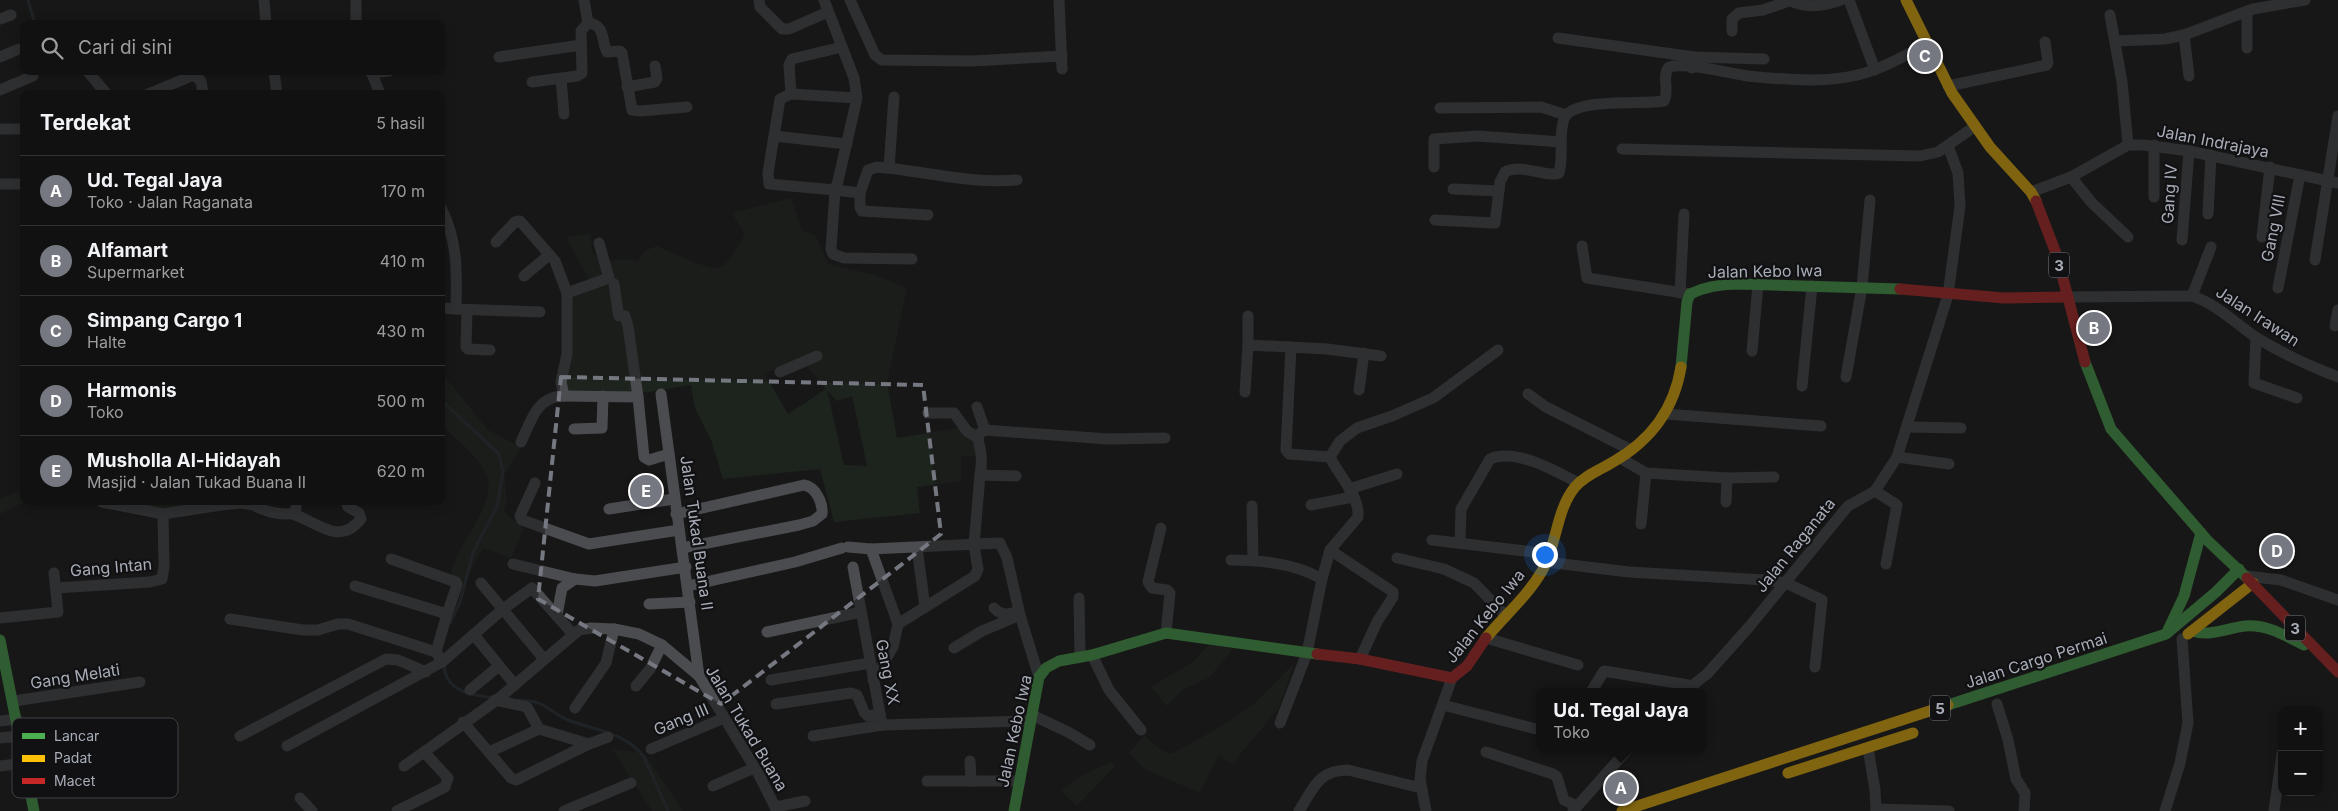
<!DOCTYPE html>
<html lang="id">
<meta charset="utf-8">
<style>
body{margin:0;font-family:Inter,sans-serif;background:#1a1a1a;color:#f1f3f6}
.controls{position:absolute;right:15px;bottom:15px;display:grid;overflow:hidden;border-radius:10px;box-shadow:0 2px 12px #0003}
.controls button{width:45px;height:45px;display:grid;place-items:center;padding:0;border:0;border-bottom:1px solid #303131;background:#111;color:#f1f3f6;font:25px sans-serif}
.you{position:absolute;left:1544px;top:554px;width:18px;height:18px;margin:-12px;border:4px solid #fff;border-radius:50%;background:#1a73e8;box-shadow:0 0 0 8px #1a73e833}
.badge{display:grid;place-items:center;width:32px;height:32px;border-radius:50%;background:#757880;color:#fff;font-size:16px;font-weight:700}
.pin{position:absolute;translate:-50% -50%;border:2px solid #fff;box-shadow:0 1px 5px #0006}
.popup{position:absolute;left:1536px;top:688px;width:170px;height:65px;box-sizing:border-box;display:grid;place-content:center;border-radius:10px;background:#111;filter:drop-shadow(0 1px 4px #0005);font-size:16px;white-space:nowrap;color:#9c9d9f}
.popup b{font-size:19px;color:#f1f3f6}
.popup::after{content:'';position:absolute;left:50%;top:100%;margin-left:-10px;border:10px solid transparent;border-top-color:#111}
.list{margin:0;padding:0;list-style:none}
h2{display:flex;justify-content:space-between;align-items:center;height:65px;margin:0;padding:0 20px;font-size:21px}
h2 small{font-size:16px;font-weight:400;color:#9c9d9f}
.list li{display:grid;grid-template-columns:32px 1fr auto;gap:15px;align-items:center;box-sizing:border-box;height:70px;padding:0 20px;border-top:1px solid #303131}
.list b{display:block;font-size:19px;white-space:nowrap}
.list p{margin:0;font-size:16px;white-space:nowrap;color:#9c9d9f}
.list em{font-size:16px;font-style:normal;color:#9c9d9f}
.icon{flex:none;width:28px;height:28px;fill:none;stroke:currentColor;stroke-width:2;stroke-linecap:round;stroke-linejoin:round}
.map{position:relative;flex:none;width:2338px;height:811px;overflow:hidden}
.search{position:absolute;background:#111;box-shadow:0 2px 12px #0003;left:20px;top:20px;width:425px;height:55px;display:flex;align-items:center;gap:12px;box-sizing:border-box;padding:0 18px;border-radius:10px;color:#9c9d9f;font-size:19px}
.panel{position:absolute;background:#111;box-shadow:0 2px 12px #0003;left:20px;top:90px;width:425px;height:415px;border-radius:10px}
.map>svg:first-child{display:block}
.green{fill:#1d241e;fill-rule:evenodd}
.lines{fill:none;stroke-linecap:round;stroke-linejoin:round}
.stream{stroke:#2a3239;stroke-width:3}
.street{stroke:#4b4c50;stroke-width:11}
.fast{stroke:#4caf50;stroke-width:11}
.slow{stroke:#ffc107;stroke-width:11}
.jam{stroke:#c62828;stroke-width:11}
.marked{fill:none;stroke:#757880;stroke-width:4;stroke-dasharray:10 6;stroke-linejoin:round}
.labels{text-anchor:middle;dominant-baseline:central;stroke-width:4.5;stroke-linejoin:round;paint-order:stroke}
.shield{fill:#111113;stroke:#7b7e86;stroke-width:1}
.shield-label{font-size:15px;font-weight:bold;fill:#a8adb8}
.street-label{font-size:16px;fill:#a8adb8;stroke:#111113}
.key{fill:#111113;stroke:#3e4045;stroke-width:1}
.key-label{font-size:14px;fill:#a8adb8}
</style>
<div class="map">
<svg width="2338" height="811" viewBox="0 0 2338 811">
<rect width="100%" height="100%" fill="#171717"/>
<g class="green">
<path d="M791,198l11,32 14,6 12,28 47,11 32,13 -20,94 10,56 68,-11 17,1 -4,28h-17v25l-44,6 3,26 -86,9 -14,-53 -97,10 -12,-39 -16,-32 -4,-23 -41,7 -88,7 4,-108 26,-6 -26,-48 24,-3 3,19 12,8 20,-2 12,2 9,-11 11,-4c13,5 52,26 64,21 10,-6 17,-23 24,-32l-13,-22zM804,363l22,26 -38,25 -24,-41zM827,390l10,11 15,-5 15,70 -23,-1z"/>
<path d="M441,372l47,58 33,17 -17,28 3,25 -3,11 20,18 -13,29 -28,-10 -27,49 -7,-1c1,-10 1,-21 4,-31 8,-25 43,-61 34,-88 -7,-21 -31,-37 -46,-52z"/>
<path d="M24,488v13h2l-26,13v-15z"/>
<path d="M98,501h162l-1,12 -19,-6 -74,9 -69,-10z"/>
<path d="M1210,643l24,4 -24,30 -29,14 -14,15 -16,-19 43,-26z"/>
<path d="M1295,662l-16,46 -41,49 -4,8 -15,-10 -19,38 -56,-24 -15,-16 15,-18 17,15 10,4 49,-27 36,-25z"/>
<path d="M612,749l32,4 39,58h-31z"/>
<path d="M1110,762l5,4 -38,40 -16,-15 20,-15z"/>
</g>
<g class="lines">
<g class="stream">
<path d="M28,0l7,24"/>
<path d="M95,87l3,7"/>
<path d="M441,400l58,54 4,18 -6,35 -23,43 -14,52 -10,21"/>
<path d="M444,665c1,26 27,30 49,33"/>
<path d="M519,700c30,1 27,11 49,20 26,10 59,13 76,37l24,54"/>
</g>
<g class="street">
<path d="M264,0l2,24"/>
<path d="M759,0l1,7 22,22h7l39,-17"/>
<path d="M824,0l30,78 3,20 -19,83 -3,9 -66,-6 -1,-11 12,-74 11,-5 66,4"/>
<path d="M850,0l25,55 7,5 90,1 90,-5"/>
<path d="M1059,0l3,69"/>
<path d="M1789,0c16,9 35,6 52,0"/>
<path d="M1849,0l26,70"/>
<path d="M2247,12v36"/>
<path d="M2110,15l12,67 6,63"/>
<path d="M0,19l11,-4"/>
<path d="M588,23c18,2 13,18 19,29l13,-1 2,2 10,57 8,1 47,-4"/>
<path d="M356,24v-24"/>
<path d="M1732,31v-12l7,-6 24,-3 26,-9"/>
<path d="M2184,35l5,41"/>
<path d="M1558,38l136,19 -2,11"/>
<path d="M2116,41l49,-2 19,-4 69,-26 52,-9"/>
<path d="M0,57l19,-8"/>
<path d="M499,57l82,-12"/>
<path d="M1694,57l70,2"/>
<path d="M87,71l20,23"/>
<path d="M274,71l3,23"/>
<path d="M371,71l9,23"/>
<path d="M371,73l18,-2"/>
<path d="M561,79l3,35"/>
<path d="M532,82l45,-6 5,-3 -1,-42 7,-8 -4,-23"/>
<path d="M1948,86l99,-21 1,-3 -3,-20"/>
<path d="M627,87l28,-5 2,-4 -2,-12"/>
<path d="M0,90l33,-14"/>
<path d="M148,94l46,-19 7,6 2,13"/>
<path d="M791,94l-2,-29 3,-6 50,-12"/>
<path d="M1440,108l101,-1 25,8"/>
<path d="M0,129h24"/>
<path d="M774,136l73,8"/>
<path d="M2154,145v52"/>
<path d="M1622,149l298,7 18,-4 36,-25"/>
<path d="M1434,167v-28l44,-3 83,6"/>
<path d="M889,168l5,-71"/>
<path d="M2071,177l21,26 36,34"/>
<path d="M0,184h24"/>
<path d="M1453,189l46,2"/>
<path d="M2031,192l40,-15 57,-32h16l45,6 149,32"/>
<path d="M860,193v14l2,4 66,4"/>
<path d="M441,208c17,32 16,66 15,101l-15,-1"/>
<path d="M2208,214l3,-59"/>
<path d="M1435,220l60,3 5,-41 5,-10c16,-9 43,6 54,1 5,-17 -1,-37 5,-54 8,-22 79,-14 100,-18 6,-10 -3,-25 5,-34 18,-5 58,6 79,9 41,4 89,9 128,-7 18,-6 34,-17 51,-24"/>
<path d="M2262,237l8,-70"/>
<path d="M2182,240l7,-89"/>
<path d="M496,242l19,-20 5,-1 35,40 12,32 42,-15 -10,-35"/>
<path d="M1582,246l5,32 103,16"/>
<path d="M912,259l-68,-1 -11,-4 -2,-5 4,-59 25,3 8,-23 9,-3c48,4 92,17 140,13"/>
<path d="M2315,260l23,-144"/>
<path d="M524,276l25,-21"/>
<path d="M614,284l4,28 1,4h6l3,10 10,71"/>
<path d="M2278,288l22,-113"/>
<path d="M1680,293l4,-79"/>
<path d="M2192,296l19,-49"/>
<path d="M2068,297l124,-1c25,8 43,27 65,42 26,16 53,28 81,39"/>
<path d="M456,309l84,3"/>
<path d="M467,310l-1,37 2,2 22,1"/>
<path d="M1248,316v29"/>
<path d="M2335,326l3,-16"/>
<path d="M2256,337l-2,46 43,15"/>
<path d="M1291,347l-5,103 3,4 41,3"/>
<path d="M1752,351l6,-66"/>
<path d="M780,372l37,-16"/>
<path d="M1846,377l16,-90 8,-87"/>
<path d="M1802,386l10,-100"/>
<path d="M1359,390l5,-37"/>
<path d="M1245,392l3,-47 79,4 54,7"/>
<path d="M661,394l38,282"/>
<path d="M1528,394l18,13 85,43"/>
<path d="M564,396l74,1 6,60 5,3 20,-6"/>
<path d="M977,407l8,23"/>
<path d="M928,413h26l13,18 11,7"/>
<path d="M1666,414l155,12"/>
<path d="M1908,427l53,1"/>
<path d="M574,429l28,-1 1,-32"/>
<path d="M521,442c10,-21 16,-46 43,-46l-3,-14 6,-28v-61"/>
<path d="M1330,457l10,-16 17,-13 35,-12 41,-18 65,-48"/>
<path d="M1897,457l52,7"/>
<path d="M1620,458l26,15 81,5 47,-1"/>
<path d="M980,475c1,-6 2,-13 1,-20 0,-9 -8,-20 4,-25l123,9 57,-1"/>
<path d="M535,483l-15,33 2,4 67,24 90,-14"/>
<path d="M1349,489l48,-15"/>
<path d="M1875,491l22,14 -11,59"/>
<path d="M102,502l61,12 58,-9 20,-2 13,2 2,-4"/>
<path d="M1726,502l1,-24"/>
<path d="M254,505c9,6 19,8 30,9 3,0 8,-1 11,1 24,8 44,31 66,4l-2,-6 -11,-6 -2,-6"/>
<path d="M1311,505l42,-8"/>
<path d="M1252,506l1,54"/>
<path d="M609,509l65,-10"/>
<path d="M295,514l2,-13"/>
<path d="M676,514l128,-29c12,2 19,18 18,29l-9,7 -14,4 -117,23"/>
<path d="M1641,524l5,-51"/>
<path d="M1161,528l-13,54 4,6 15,2 3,3 -4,40"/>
<path d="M1432,540l118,14"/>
<path d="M1460,543l1,-34 29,-50c26,-11 66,12 88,24"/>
<path d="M848,547l23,2 27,75 -5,23 -20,33"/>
<path d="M917,548l8,59"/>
<path d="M871,549l129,-6 7,15 13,57 19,62"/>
<path d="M1330,550l63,42v5l-16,25 -17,37"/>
<path d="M1397,558l47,11 30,14 32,33"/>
<path d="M391,559l65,23 1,3 -10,29"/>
<path d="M1231,560c30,0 65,4 91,19"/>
<path d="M1546,562l83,10 136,8 21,3 36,17 -7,67"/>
<path d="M513,564l62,15 20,2 91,-14"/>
<path d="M853,567l29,158 149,-4"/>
<path d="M2246,576l35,4 57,20"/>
<path d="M481,583l63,76"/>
<path d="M355,586l92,28 -11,38"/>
<path d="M688,586l107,-24 47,-14"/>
<path d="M56,588l94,-6 12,-3 2,-12 -1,-53"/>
<path d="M1079,598l1,59"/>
<path d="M649,604l41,-2"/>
<path d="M994,608c6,7 13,7 22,4"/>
<path d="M557,615l5,-27 13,-9"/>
<path d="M0,618l58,-6 -4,-39"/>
<path d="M230,619l73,11h15l20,-6h10l88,28 6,10"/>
<path d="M898,624l77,-48 3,-7 -4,-24 6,-70 36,1"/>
<path d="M767,632l94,-20"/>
<path d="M474,635l41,50"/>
<path d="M1486,638l92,27"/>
<path d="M954,648l28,-17 38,-16"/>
<path d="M1092,655l17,35 32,40"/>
<path d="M771,680l99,-17"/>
<path d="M636,686l14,-17 12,-24"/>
<path d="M470,690l29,-24"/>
<path d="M1591,692l13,-21 90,15"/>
<path d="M1684,692l23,-18 42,-47 99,-121 27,-15 22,-34 51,-162 12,-89 -2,-33 -10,-27"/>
<path d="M495,700l32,7 12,22 50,15 19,-7"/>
<path d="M14,701l126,-19"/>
<path d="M776,704l75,-11 6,2 7,17 4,4 12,-2"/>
<path d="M1997,704l11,36 8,39 9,14 -1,18"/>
<path d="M1443,705l97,25"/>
<path d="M575,708l31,-45 8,-34"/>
<path d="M1032,715l36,17 22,13"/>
<path d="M0,721l17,-2"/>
<path d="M463,722l48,56 5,2 73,-36"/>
<path d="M1280,723l27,-70 15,-74 8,-29 28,-33c2,-22 -20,-42 -28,-60"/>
<path d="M240,736l146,-77 12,1 28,12"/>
<path d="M813,736l69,-11"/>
<path d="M0,738l20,-2"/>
<path d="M287,746l155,-84 61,-53 29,-21 40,45"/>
<path d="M1868,748l7,42 1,21"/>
<path d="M651,749l73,-31"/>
<path d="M489,752l50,-23"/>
<path d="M1486,752l67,22 4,3 7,23 13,6"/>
<path d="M970,761l1,20"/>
<path d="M0,766l25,-3"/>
<path d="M404,766l20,-14"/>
<path d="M927,781h93"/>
<path d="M713,786l41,-18"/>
<path d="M300,798l12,13"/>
<path d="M776,807l29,-6"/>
<path d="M1876,809l73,2"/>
<path d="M397,811l48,-24 3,-9 -24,-26 73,-52 82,-70 12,-2 23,1 25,5 23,11 37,31 60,99 18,36"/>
<path d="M564,811l67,-28"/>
<path d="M1299,811c14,-22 19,-41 49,-41l73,18"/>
<path d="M1426,811l-6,-32 2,-18 30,-83"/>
<path d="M1573,811l55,-62"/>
<path d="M2165,811l15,-48 8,-40 -6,-84"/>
<path d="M2274,811l8,-57"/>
</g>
<g class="fast">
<path d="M2085,362l26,67 97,112 39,37"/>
<path d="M1681,367l6,-65 3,-8c16,-8 32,-10 50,-10l160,5"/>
<path d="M2168,630l16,-34 17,-63"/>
<path d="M2192,631c19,6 35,-3 53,-5 22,-2 41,10 59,19"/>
<path d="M0,640l34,171"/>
<path d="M1948,705l218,-71 50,-42 23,-23"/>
<path d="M1014,811l25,-134 7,-9 13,-7 33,-6 74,-22 151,21"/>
</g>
<g class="slow">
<path d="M1906,0l46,93 38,54 41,45 5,9"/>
<path d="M2188,634l65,-51"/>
<path d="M1486,638c18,-22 41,-41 56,-67 15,-26 14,-61 33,-84 10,-12 25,-17 38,-25 38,-22 61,-52 68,-95"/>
<path d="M1788,773l125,-40"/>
<path d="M1622,811l326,-106"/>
</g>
<g class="jam">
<path d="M2036,201l21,55 28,106"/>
<path d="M1900,289l104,9 64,-1"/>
<path d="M2247,578l91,94"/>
<path d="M1317,654l43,5 92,19 15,-12 19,-28"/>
</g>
</g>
<path d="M0 0H2338V811H0ZM561,377l362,8 18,149 -220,170 -183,-105z" fill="#171717" fill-opacity=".55" fill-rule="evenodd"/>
<path class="marked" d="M561,377l362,8 18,149 -220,170 -183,-105z"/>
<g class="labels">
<g class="shield">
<rect x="2049" y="252.5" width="20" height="25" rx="4"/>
<rect x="2285" y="615.5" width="20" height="25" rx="4"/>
<rect x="1930" y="695.5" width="20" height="25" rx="4"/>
</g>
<g class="shield-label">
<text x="2059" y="265">3</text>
<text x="2295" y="628">3</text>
<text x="1940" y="708">5</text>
</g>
<g class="street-label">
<text transform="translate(2213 141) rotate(11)">Jalan Indrajaya</text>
<text transform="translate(2169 194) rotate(-86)">Gang IV</text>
<text transform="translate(2273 228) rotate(-79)">Gang VIII</text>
<text transform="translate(1765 271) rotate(-1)">Jalan Kebo Iwa</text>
<text transform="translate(2258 316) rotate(33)">Jalan Irawan</text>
<text transform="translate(697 533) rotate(82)">Jalan Tukad Buana II</text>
<text transform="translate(1795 545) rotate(-51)">Jalan Raganata</text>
<text transform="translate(111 567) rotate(-5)">Gang Intan</text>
<text transform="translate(1485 616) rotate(-51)">Jalan Kebo Iwa</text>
<text transform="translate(2036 660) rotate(-18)">Jalan Cargo Permai</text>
<text transform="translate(888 672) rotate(79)">Gang XX</text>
<text transform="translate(75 676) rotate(-9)">Gang Melati</text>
<text transform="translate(681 719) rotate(-23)">Gang III</text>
<text transform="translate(747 728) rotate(59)">Jalan Tukad Buana</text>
<text transform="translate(1014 731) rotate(-78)">Jalan Kebo Iwa</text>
</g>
</g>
<rect x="12" y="718" width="166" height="80" rx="8" class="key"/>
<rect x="22" y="733" width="23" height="6" fill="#4caf50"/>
<rect x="22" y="755" width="23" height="7" fill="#ffc107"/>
<rect x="22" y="778" width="23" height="6" fill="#c62828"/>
<g class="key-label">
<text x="54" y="741">Lancar</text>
<text x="54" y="763">Padat</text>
<text x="54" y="786">Macet</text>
</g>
</svg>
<div class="controls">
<button>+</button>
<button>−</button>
</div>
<div class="you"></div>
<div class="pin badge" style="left:1621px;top:788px">A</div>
<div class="popup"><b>Ud. Tegal Jaya</b>Toko</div>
<div class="pin badge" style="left:2094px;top:328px">B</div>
<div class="pin badge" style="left:1925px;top:56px">C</div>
<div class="pin badge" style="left:2277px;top:551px">D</div>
<div class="pin badge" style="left:646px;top:491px">E</div>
<div class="search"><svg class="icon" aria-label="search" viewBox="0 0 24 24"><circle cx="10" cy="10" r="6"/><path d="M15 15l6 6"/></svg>Cari di sini</div>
<section class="panel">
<h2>Terdekat<small>5 hasil</small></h2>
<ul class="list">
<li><span class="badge">A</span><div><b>Ud. Tegal Jaya</b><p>Toko · Jalan Raganata</p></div><em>170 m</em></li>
<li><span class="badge">B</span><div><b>Alfamart</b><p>Supermarket</p></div><em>410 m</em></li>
<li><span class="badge">C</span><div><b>Simpang Cargo 1</b><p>Halte</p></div><em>430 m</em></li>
<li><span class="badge">D</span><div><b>Harmonis</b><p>Toko</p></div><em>500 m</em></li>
<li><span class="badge">E</span><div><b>Musholla Al-Hidayah</b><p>Masjid · Jalan Tukad Buana II</p></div><em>620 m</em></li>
</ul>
</section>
</div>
